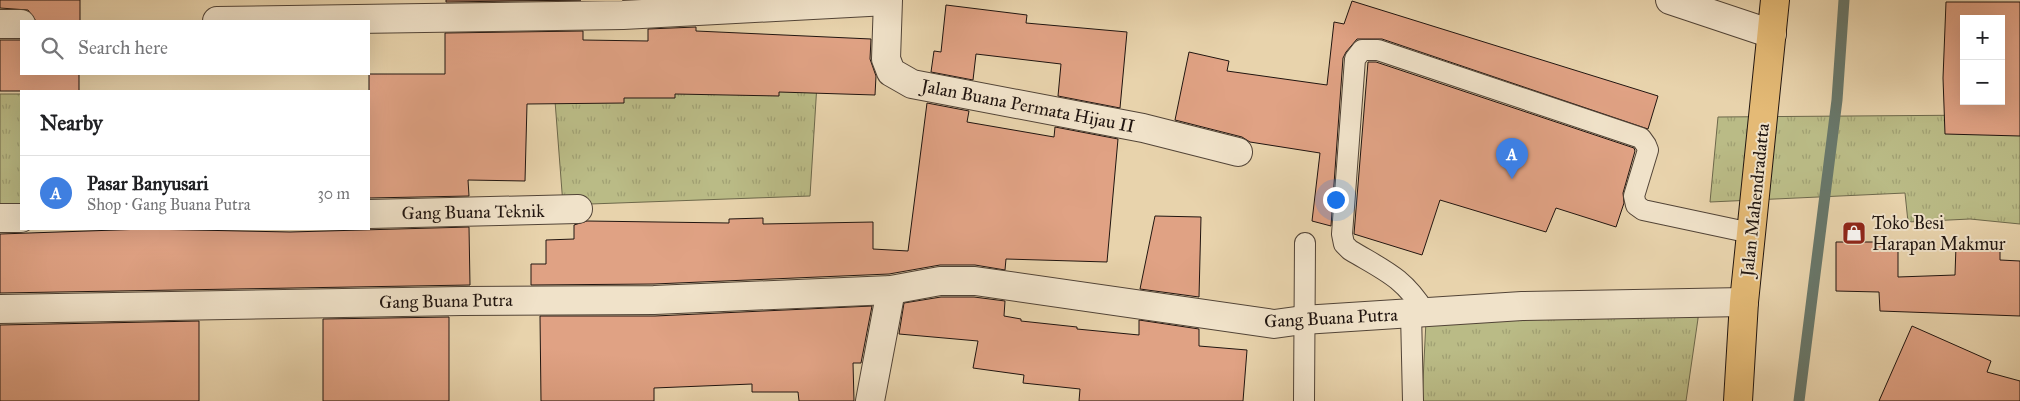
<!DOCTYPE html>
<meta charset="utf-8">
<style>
body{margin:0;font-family:"IM FELL Great Primer",serif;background:#f2f2f2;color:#202124}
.controls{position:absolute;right:15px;top:15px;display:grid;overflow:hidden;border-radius:0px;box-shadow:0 5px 20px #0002}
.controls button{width:45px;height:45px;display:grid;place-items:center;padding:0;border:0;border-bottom:1px solid #e0e0e0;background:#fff;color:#202124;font:25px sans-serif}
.you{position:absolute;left:1335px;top:199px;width:18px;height:18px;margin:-12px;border:4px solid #fff;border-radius:50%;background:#1a73e8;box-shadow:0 0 0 8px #1a73e833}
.badge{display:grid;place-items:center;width:32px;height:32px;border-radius:50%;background:#1a73e8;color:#fff;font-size:16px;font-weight:700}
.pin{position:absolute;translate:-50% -41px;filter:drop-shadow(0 1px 2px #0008)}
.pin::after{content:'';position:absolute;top:26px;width:18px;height:15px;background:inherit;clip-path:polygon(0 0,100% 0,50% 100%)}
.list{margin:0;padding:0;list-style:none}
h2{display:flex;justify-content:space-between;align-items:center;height:65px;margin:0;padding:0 20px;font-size:21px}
h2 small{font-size:16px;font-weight:400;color:#757577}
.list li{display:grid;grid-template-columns:32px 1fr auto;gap:15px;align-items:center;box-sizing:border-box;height:75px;padding:0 20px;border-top:1px solid #e0e0e0}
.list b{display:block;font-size:19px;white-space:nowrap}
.list p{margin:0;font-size:16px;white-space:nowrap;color:#757577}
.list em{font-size:16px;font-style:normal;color:#757577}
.icon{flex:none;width:28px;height:28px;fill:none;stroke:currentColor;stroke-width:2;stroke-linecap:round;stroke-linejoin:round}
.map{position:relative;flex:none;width:2020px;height:401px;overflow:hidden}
.search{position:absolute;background:#fff;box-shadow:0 5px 20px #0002;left:20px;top:20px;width:350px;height:55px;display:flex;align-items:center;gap:12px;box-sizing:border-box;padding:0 18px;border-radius:0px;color:#757577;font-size:19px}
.panel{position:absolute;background:#fff;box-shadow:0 5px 20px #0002;left:20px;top:90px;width:350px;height:140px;border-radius:0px}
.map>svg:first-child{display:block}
.grass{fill:url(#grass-tufts);stroke:#6d684b}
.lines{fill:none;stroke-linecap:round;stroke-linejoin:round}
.stream{stroke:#68776a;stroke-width:11}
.building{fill:#e0a284;stroke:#201510;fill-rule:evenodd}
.service-casing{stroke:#524437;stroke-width:22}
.minor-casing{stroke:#524437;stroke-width:30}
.trunk-casing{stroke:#201510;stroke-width:30}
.service{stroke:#f0e2c9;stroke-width:20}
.minor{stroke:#f0e2c9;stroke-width:28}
.trunk{stroke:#e4ba76;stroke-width:28}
.labels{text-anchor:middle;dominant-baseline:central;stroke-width:4;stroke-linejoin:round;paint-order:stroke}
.street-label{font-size:18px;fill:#201510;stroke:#f0e2c9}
.poi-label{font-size:18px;fill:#201510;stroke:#f0e2c9;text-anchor:start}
</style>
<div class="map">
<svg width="2020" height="401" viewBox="0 0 2020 401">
<defs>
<pattern id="grass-tufts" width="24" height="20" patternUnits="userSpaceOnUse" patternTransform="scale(1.25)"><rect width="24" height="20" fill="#babb86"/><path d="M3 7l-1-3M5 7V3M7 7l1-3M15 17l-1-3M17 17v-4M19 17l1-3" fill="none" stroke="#a0a073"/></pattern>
</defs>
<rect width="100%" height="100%" fill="#e8d3ac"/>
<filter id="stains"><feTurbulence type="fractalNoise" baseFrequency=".004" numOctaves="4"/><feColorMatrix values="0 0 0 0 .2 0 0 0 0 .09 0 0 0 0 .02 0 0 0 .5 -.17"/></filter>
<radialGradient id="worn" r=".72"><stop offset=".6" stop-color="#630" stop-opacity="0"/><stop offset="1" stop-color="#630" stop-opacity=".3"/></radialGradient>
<g class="grass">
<path d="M817,84l-7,112 -247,9 -9,-117z"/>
<path d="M0,94h21v111l-21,1z"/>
<path d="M2020,113v111l-50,-5 -62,3 -3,-29 -195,9 8,-85 267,-2z"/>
<path d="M1427,301l273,4 -14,96h-264z"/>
</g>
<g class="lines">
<path class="stream" d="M1799,401l38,-301 7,-100"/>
</g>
<g class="building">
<path d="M0,0h80v21h-44l-8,-11 -28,-2z"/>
<path d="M446,0h135l-135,2z"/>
<path d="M1352,1l306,95 -10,33 -266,-90h-25l-11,13 -3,6 -12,168 -19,-5 8,-68 -70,-11 -8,-5 -67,-17 14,-68 40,9 -2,10 100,14 7,-63 10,2z"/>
<path d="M1946,2h74v134l-75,-2 -2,-56zM1964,19h37v82h-37z"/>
<path d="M946,5l81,10 -1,8 101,9 -7,76 -62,-12 3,-32 -85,-10 -3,26 -42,-8 3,-21 7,1z"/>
<path d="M696,27v4l175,8 -1,20 6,17 -1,19 -96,-3v4l-104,-2v4h-51v5l-97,1 -2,77 -57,-1 1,16 -100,2v-124h76v-41l138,-2v9l65,1v-12z"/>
<path d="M0,40h21v34h58v17h-79z"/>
<path d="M1368,62h8l258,86 1,3 -12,42 1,10 -8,24 -60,-19 -10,24 -106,-32 -18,55 -68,-21z"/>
<path d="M927,103l42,8 -2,11 87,15 1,-10 63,12 -11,123 -101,-3 -1,11 -30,-5h-35l-51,9 -235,10 -123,1v-21h15v-24l28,-1v-14l13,-4 142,2v-4l34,-1v6l110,-2v27l35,2z"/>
<path d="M1155,216l46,1 -2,80 -59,-8z"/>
<path d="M469,227l1,58 -470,8v-59l145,-5 145,3z"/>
<path d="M1836,242h62v35l57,-2 1,-29 44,2v12l20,1v55l-140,-5 -1,-19 -43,-1z"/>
<path d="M941,297h33l31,4 -1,15 17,3v2l56,6v2l62,6v-15l60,9v17l48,4 -4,51h-164l1,-12 -57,-6 1,-8 -51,-7 5,-27 -79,-7 5,-31z"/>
<path d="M872,306l-11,57h-8l1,38h-55l-1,-9h-46v-8l-98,4v13h-113l-1,-85h115z"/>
<path d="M449,317v84h-126v-82z"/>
<path d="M199,321v80h-199v-76z"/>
<path d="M1912,326l79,35 -4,11 33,9v20h-141z"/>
</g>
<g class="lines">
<g class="service-casing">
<g id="service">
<path d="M1425,312c-22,-35 -40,-41 -75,-62l-6,-6 -2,-10 13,-175 7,-9h16l263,88 5,7 2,5 -14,46 2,9 7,5 108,23"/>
<path d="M1411,313l2,88"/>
<path d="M1304,401l1,-158"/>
</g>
</g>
<g class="minor-casing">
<g id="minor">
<path d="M888,0l-2,59 5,13 21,12 231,44 95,24"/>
<path d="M1670,0l102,34"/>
<path d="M217,21l406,-6 264,-14"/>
<path d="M0,24h21"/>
<path d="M369,214l209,-5"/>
<path d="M0,218h21"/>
<path d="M0,309l462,-8 192,-1 237,-10 49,-9h35l299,43 29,-4 219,-14 222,-4"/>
<path d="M870,401l21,-111"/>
</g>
</g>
<g class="trunk-casing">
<path id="trunk" d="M1738,401l6,-99 31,-302"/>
</g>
<use href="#service" class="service"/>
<use href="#minor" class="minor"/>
<use href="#trunk" class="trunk"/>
</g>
<defs>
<g id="shop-square" transform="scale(1.25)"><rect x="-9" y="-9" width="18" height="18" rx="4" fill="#8f2418" stroke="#f0e2c9"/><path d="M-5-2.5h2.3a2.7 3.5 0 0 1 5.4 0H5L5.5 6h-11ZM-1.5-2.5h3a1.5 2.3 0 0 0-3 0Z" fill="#fff"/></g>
</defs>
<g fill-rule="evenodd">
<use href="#shop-square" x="1854" y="233"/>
</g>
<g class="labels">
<g class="street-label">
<text transform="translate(1028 106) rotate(11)">Jalan Buana Permata Hijau II</text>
<text transform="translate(1755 200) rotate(-84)">Jalan Mahendradatta</text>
<text transform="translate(473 212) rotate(-1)">Gang Buana Teknik</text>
<text transform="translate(446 301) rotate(-1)">Gang Buana Putra</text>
<text transform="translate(1331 318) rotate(-3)">Gang Buana Putra</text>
</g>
<g class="poi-label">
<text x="1872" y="223">Toko Besi<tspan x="1872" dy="21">Harapan Makmur</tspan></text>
</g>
</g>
<rect width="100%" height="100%" filter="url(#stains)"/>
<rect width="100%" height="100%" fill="url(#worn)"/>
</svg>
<div class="controls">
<button>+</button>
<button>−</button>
</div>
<div class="you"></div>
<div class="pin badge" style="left:1512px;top:179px;background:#3f7fe0">A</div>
<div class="search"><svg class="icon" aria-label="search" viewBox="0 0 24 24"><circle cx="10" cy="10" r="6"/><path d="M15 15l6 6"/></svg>Search here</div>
<section class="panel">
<h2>Nearby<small></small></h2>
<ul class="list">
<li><span class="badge" style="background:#3f7fe0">A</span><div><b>Pasar Banyusari</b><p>Shop · Gang Buana Putra</p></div><em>30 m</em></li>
</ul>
</section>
</div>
